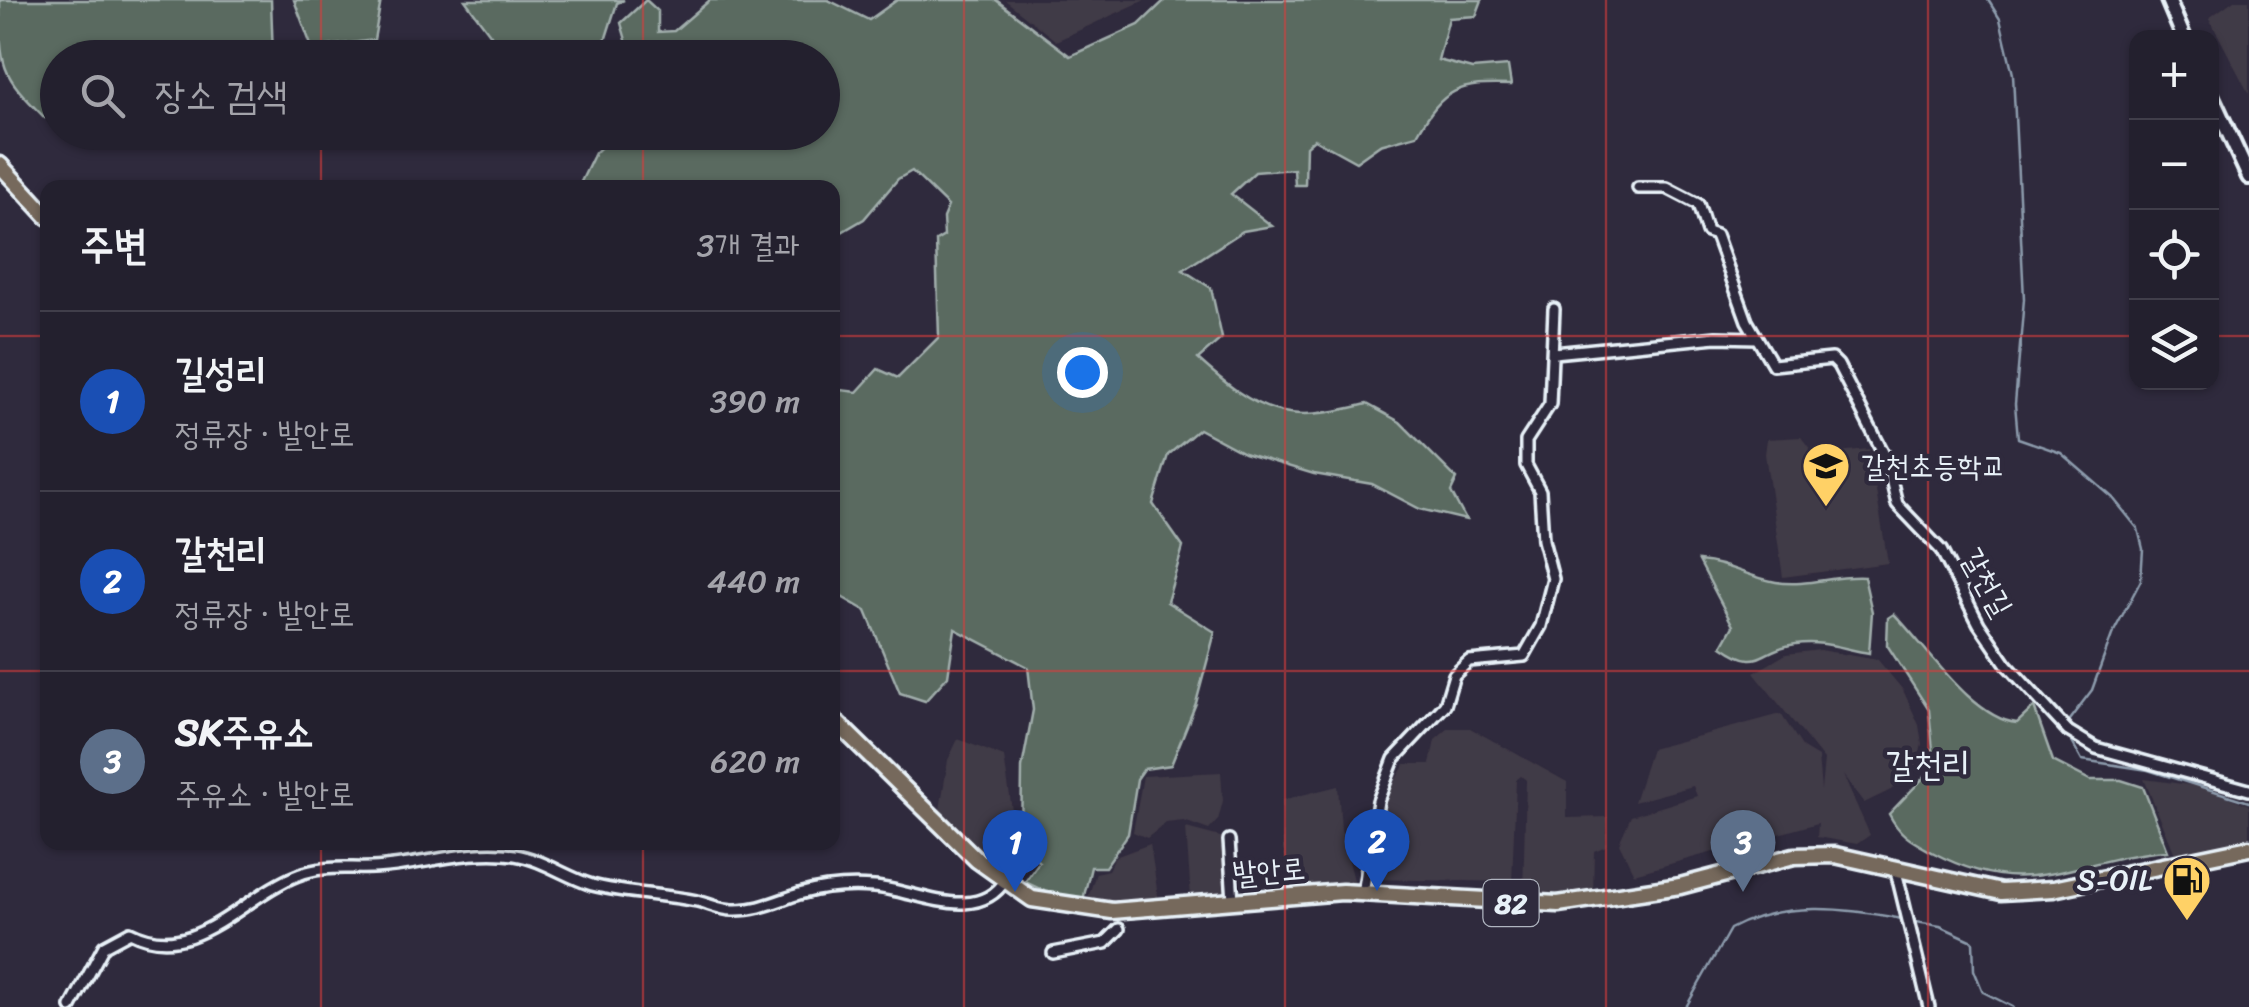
<!DOCTYPE html>
<html lang="ko">
<meta charset="utf-8">
<style>
body{margin:0;font-family:Sriracha,"Poor Story",sans-serif;background:#2f2d3a;color:#f1f3f6}
.controls{position:absolute;right:30px;top:30px;display:grid;overflow:hidden;border-radius:20px;box-shadow:0 2px 8px #0004}
.controls button{width:90px;height:90px;display:grid;place-items:center;padding:0;border:0;border-bottom:2px solid #403e4a;background:#23202e;color:#f1f3f6;font:50px sans-serif}
.you{position:absolute;left:1082px;top:372px;width:35px;height:35px;margin:-25px;border:8px solid #fff;border-radius:50%;background:#1a73e8;box-shadow:0 0 0 15px #1a73e833}
.badge{display:grid;place-items:center;width:65px;height:65px;border-radius:50%;background:#bca0f2;color:#fff;font-size:32px;font-weight:700}
.pin{position:absolute;translate:-50% -82px;filter:drop-shadow(0 2px 5px #0008)}
.pin::after{content:'';position:absolute;top:52px;width:35px;height:30px;background:inherit;clip-path:polygon(0 0,100% 0,50% 100%)}
.list{margin:0;padding:0;list-style:none}
h2{display:flex;justify-content:space-between;align-items:center;height:130px;margin:0;padding:0 40px;font-size:42px}
h2 small{font-size:32px;font-weight:400;color:#a3a3aa}
.list li{display:grid;grid-template-columns:65px 1fr auto;gap:30px;align-items:center;box-sizing:border-box;height:180px;padding:0 40px;border-top:2px solid #403e4a}
.list b{display:block;font-size:38px;white-space:nowrap}
.list p{margin:0;font-size:32px;white-space:nowrap;color:#a3a3aa}
.list em{font-size:32px;font-style:normal;color:#a3a3aa}
.icon{flex:none;width:55px;height:55px;fill:none;stroke:currentColor;stroke-width:2;stroke-linecap:round;stroke-linejoin:round}
.map{position:relative;flex:none;width:2249px;height:1007px;overflow:hidden}
.search{position:absolute;background:#23202e;box-shadow:0 2px 8px #0004;left:40px;top:40px;width:800px;height:110px;display:flex;align-items:center;gap:25px;box-sizing:border-box;padding:0 35px;border-radius:55px;color:#a3a3aa;font-size:38px}
.panel{position:absolute;background:#23202e;box-shadow:0 2px 8px #0004;left:40px;top:180px;width:800px;height:670px;border-radius:20px}
.map>svg:first-child{display:block}
.built{fill:#413a46}
.green{fill:#5a6a61;stroke:#a1aeac;stroke-width:2.5}
.lines{fill:none;stroke-linecap:round;stroke-linejoin:round}
.stream{stroke:#8d9cad;stroke-width:2.5}
.street-casing{stroke:#e8f1f8;stroke-width:16}
.secondary-casing{stroke:#e8f1f8;stroke-width:20}
.primary-casing{stroke:#e8f1f8;stroke-width:21}
.street{stroke:#2f2a3d;stroke-width:9}
.secondary{stroke:#2f2a3d;stroke-width:12}
.primary{stroke:#76695c;stroke-width:14}
.grid{fill:none;stroke:#d83c3d;stroke-width:2.5;stroke-opacity:0.55}
.labels{text-anchor:middle;dominant-baseline:central;stroke-width:9;stroke-linejoin:round;paint-order:stroke}
.shield{fill:#2f2a3d;stroke:#b0b5c0;stroke-width:2.5}
.shield-label{font-size:28px;font-weight:bold;fill:#e8f1f8}
.poi-label{font-size:30px;fill:#e8f1f8;stroke:#2f2a3d;text-anchor:start}
.street-label{font-size:30px;fill:#e8f1f8;stroke:#2f2a3d}
.quarter-label{font-size:35px;fill:#e8f1f8;stroke:#2f2a3d}
</style>
<div class="map">
<svg width="2249" height="1007" viewBox="0 0 2249 1007">
<rect width="100%" height="100%" fill="#2f2a3d"/>
<filter id="ink" filterUnits="userSpaceOnUse"><feTurbulence type="fractalNoise" baseFrequency=".01" numOctaves="2"/><feDisplacementMap in="SourceGraphic" scale="20" xChannelSelector="R" yChannelSelector="G"/><feConvolveMatrix kernelMatrix="1 2 1 2 8 2 1 2 1" color-interpolation-filters="sRGB"/></filter>
<g filter="url(#ink)">
<g class="built">
<path d="M1005,0h140l-89,41z"/>
<path d="M2234,0h15v94l-40,-76z"/>
<path d="M1801,437l13,17 55,-5 19,114 -105,14 -18,-123 2,-15z"/>
<path d="M1820,650l58,10 25,30 16,35 3,19 -4,18 -27,28 -27,13 -21,-28 27,60 -13,9 -40,-7 1,-14 -184,51 -15,-31 12,-27 66,-20 -4,-10 -59,16 17,-53 130,-35 22,34 15,9 3,33 3,-30 -70,-87 32,-19z"/>
<path d="M1449,728h21l97,54v36l41,-1 -2,29 -12,5 -1,44 -70,-2 3,-113 -5,-4 -5,4 -4,102 -142,-3 17,-85 18,-30h25l5,-24z"/>
<path d="M958,739l46,18 8,53 -5,29 -7,8 -22,10 -39,-41 9,-56z"/>
<path d="M1221,772l2,29 -5,19 -9,10 -25,-9 -18,2 -19,15 -14,-6 10,-56z"/>
<path d="M2144,779l54,7 51,19v34l-74,15z"/>
<path d="M1338,786l3,44 14,54 -61,4 -11,-39 -1,-49z"/>
<path d="M1186,828l38,10 1,57 -34,3z"/>
<path d="M1150,844l9,58 -73,2 10,-31 12,-3 7,-13z"/>
<path d="M1017,849l15,14 -15,18 -28,-19z"/>
</g>
<g class="green">
<path d="M0,0h271l2,57 -215,1 -1,53 -12,7c-45,-45 -45,-49 -45,-118z"/>
<path d="M294,0h87l-7,40 -62,8z"/>
<path d="M465,0h159l-7,3 -13,41 -32,13h-94l13,-22z"/>
<path d="M646,0l12,11v21l16,-1 36,-31h118l41,20 28,-20h99l74,56 69,-31 26,-25h317l-6,16 -27,2 -11,42 34,9 36,-3 3,19c-52,-2 -68,3 -94,50l-37,10 -24,17 -42,-23 -8,7 -1,39h-10l-1,-16 -39,3 -24,22 41,32 -29,5 -60,39 28,18 11,50 -24,21c61,55 88,66 169,45l33,18 57,57 -6,13 15,28 -46,-11 -48,-25 -58,-10 -70,-21 -45,-24 -31,26 -15,49 30,43 -16,55 48,30 -19,71 -25,62 -27,4 -7,10 -9,55 -23,33h-14l-8,33 -24,-2 -34,-16 14,-20 -18,-17 1,-77 11,-58 -5,-43 -73,-38 -7,47 -23,25 -25,-8 -34,-82 -33,-19v-191l8,-11 16,2 21,-23 20,9 41,-41 -3,-96 8,-5 -1,-18 5,-12 -36,-35 -14,8 -34,40 -31,18 -1,-49h-254l17,-35 20,-20 207,-1v-74l-191,-1 -10,-34z"/>
<path d="M1699,561c28,2 49,16 77,21 31,5 58,-7 88,-5l8,35 -3,41c-25,-4 -47,-13 -73,-9 -38,5 -35,30 -74,2l11,-20z"/>
<path d="M1894,614c31,31 79,105 123,109l17,-16 19,54 37,19h31l22,7 25,64c-95,6 -137,53 -234,2 -22,-12 -34,-17 -45,-39l40,-42 4,-21 -4,-41 -42,-65 1,-27z"/>
</g>
<g class="lines">
<g class="stream">
<path d="M1988,0l12,19 13,55 11,225 -9,105 3,34 43,15 52,45 25,31 5,20 -2,31 -29,55 -20,55 -26,34"/>
<path d="M2068,735l14,25 66,10 101,32"/>
<path d="M1910,921l30,5 33,15 1,29 9,22 30,15"/>
<path d="M1686,1007l44,-78c53,-29 117,-21 172,-10"/>
</g>
<g class="street-casing">
<g id="street">
<path d="M1638,188h29l31,16 9,28 9,3 31,86 26,44 59,-6 6,6 48,93 11,46 44,46 38,74 28,41 61,66 28,17 153,42"/>
<path d="M1554,353l162,-16 41,1"/>
<path d="M1229,840l4,61"/>
<path d="M1895,867l34,140"/>
<path d="M1363,893l15,-92 16,-42 51,-54 9,-30 15,-14 55,-5 17,-30 12,-47 -10,-39 -3,-49 -14,-26v-24l24,-37 4,-95"/>
<path d="M1053,953l52,-10 14,-14"/>
<path d="M71,1007l33,-61 26,-14c64,33 111,-35 168,-57 24,-10 49,-6 74,-7 49,-2 94,-20 143,-13 27,4 51,22 77,30 35,9 70,9 105,16 12,3 24,9 36,9 24,1 44,-9 66,-16 24,-7 50,-9 75,-7 41,3 104,39 132,-8"/>
</g>
</g>
<g class="secondary-casing">
<g id="secondary">
<path d="M2168,0l16,38"/>
<path d="M2212,97l37,80"/>
</g>
</g>
<g class="primary-casing">
<g id="primary">
<path d="M0,165l48,52"/>
<path d="M832,718l145,142 55,39 80,12 230,-19 216,12 122,-18 114,-30 41,-1 166,37 52,-3 196,-41"/>
</g>
</g>
<use href="#street" class="street"/>
<use href="#secondary" class="secondary"/>
<use href="#primary" class="primary"/>
</g>
</g>
<path class="grid" d="M321,0v58M643,0v58M964,0v1007M1285,0v1007M1606,0v1007M1928,0v1007M321,132v56M643,132v56M0,336h48M832,336h1304M2212,336h37M0,671h48M832,671h1417M321,842v165M643,842v165"/>
<defs>
<g id="school-pin" transform="scale(2.5)"><path d="M0 17L-7.5 6A9.5 9.5 0 1 1 7.5 6Z" fill="#ffd166" stroke="#2f2a3d"/><path d="M0-5L7-2L0 1L-7-2ZM-4 1L0 2.5L4 1V4Q0 6-4 4Z" fill="#111"/></g>
<g id="fuel-pin" transform="scale(2.5)"><path d="M0 17L-7.5 6A9.5 9.5 0 1 1 7.5 6Z" fill="#ffd166" stroke="#2f2a3d"/><path d="M-5.5-6h7V0h2V4h1.3V-2.5L3-4.5l.8-.8L6-3V5H2.5V1h-1V6h-7ZM-4.2-4.7v3.2H.2V-4.7Z" fill="#111"/></g>
</defs>
<g fill-rule="evenodd">
<use href="#school-pin" x="1826" y="466"/>
<use href="#fuel-pin" x="2187" y="880"/>
</g>
<g class="labels">
<rect class="shield" x="1483.5" y="880" width="55" height="46" rx="8"/>
<g class="shield-label">
<text x="1511" y="903">82</text>
</g>
<g class="poi-label">
<text x="1861" y="466">갈천초등학교</text>
<text x="2152" y="880" text-anchor="end">S-OIL</text>
</g>
<g class="street-label">
<text transform="translate(1987 582) rotate(61)">갈천길</text>
<text transform="translate(1269 871) rotate(-5)">발안로</text>
</g>
<g class="quarter-label">
<text x="1928" y="764">갈천리</text>
</g>
</g>
</svg>
<div class="controls">
<button>+</button>
<button>−</button>
<button><svg class="icon" aria-label="locate" viewBox="0 0 24 24"><circle cx="12" cy="12" r="6"/><path d="M12 2v4M12 18v4M2 12h4M18 12h4"/></svg></button>
<button><svg class="icon" aria-label="layers" viewBox="0 0 24 24"><path d="M12 4l9 5-9 5-9-5zM3 14l9 5 9-5"/></svg></button>
</div>
<div class="you"></div>
<div class="pin badge" style="left:1015px;top:892px;background:#1a4fb4">1</div>
<div class="pin badge" style="left:1377px;top:891px;background:#1a4fb4">2</div>
<div class="pin badge" style="left:1743px;top:892px;background:#5c6f8a">3</div>
<div class="search"><svg class="icon" aria-label="search" viewBox="0 0 24 24"><circle cx="10" cy="10" r="6"/><path d="M15 15l6 6"/></svg>장소 검색</div>
<section class="panel">
<h2>주변<small>3개 결과</small></h2>
<ul class="list">
<li><span class="badge" style="background:#1a4fb4">1</span><div><b>길성리</b><p>정류장 · 발안로</p></div><em>390 m</em></li>
<li><span class="badge" style="background:#1a4fb4">2</span><div><b>갈천리</b><p>정류장 · 발안로</p></div><em>440 m</em></li>
<li><span class="badge" style="background:#5c6f8a">3</span><div><b>SK주유소</b><p>주유소 · 발안로</p></div><em>620 m</em></li>
</ul>
</section>
</div>
